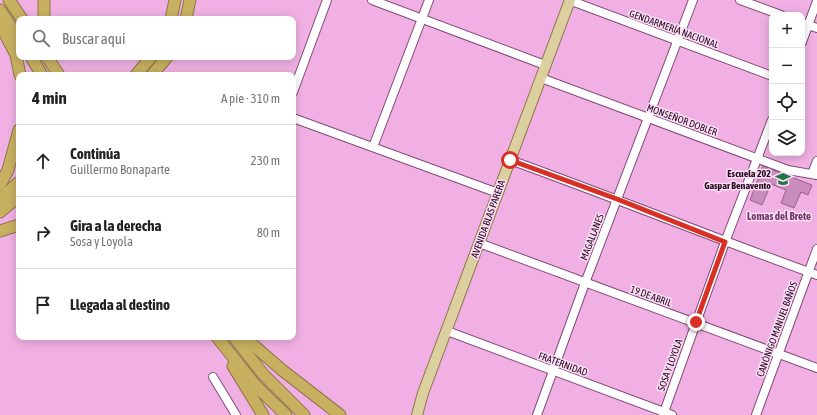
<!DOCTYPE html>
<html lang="es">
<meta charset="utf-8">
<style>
body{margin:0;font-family:"Asap Condensed",sans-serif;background:#f2f2f2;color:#222}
.controls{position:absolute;right:12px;top:12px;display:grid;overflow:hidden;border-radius:8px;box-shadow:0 2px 10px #0003}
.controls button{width:36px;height:36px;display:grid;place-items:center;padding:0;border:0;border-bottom:1px solid #e0e0e0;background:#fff;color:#222;font:20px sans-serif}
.stop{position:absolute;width:12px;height:12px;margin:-9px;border:3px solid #d93025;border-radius:50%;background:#fff}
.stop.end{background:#d93025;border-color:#fff;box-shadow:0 1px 4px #0008}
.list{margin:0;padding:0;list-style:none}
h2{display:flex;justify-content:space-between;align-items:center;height:52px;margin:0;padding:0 16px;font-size:17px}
h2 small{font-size:13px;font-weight:400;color:#767676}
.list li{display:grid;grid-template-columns:26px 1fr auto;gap:12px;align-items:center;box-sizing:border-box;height:72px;padding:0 16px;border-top:1px solid #e0e0e0}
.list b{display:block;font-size:15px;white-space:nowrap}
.list p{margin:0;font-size:13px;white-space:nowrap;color:#767676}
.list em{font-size:13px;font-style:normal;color:#767676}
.icon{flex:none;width:22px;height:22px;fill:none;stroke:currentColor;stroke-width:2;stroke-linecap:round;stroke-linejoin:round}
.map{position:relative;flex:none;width:817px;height:415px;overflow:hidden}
.search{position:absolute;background:#fff;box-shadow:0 2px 10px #0003;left:16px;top:16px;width:280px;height:44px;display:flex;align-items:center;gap:10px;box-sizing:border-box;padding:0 14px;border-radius:8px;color:#767676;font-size:15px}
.panel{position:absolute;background:#fff;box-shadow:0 2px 10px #0003;left:16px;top:72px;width:280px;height:268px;border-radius:8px}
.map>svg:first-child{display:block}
.building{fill:#ca8cbd;stroke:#995e8e}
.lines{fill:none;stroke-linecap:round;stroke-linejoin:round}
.minor-casing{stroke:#834a78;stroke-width:10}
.major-casing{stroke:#8d7649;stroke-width:12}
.highway-casing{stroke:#8d7649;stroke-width:13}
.minor{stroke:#fff;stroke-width:8}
.major{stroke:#ddd0a0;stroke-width:10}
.highway{stroke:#c7b060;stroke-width:11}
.route{stroke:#d93025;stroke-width:5}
.labels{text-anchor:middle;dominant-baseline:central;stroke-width:3;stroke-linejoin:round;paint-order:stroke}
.street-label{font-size:10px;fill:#210a1d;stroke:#feddf7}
.poi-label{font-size:10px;font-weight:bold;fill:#210a1d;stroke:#feddf7;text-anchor:end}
.neighbourhood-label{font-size:11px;font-weight:bold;fill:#703967;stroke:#feddf7}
</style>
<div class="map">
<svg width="817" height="415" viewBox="0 0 817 415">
<rect width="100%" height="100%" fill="#f0b0e3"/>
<path class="building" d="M763,166l49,19 -4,10 -7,-3 -7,16 -13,-5 5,-13 -15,-6 -9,21 -12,-5z"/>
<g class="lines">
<g class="minor-casing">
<g id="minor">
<path d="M372,0l173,65"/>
<path d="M569,0l203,76"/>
<path d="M740,0l41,15"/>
<path d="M802,23l15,5"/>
<path d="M802,42l15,-41"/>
<path d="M541,78l247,92 29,5"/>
<path d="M293,92l34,-92"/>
<path d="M293,118l205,75"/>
<path d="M373,147l56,-147"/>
<path d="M510,160c103,37 204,78 307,115"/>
<path d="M812,174l5,-13"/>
<path d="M479,243l338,125"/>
<path d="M447,331l225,84"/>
<path d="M213,377l23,38"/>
<path d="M537,415l48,-132 108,-283"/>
<path d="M663,415l62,-173 47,-122"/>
<path d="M756,415l61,-166"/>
</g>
</g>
<g class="major-casing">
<path id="major" d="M417,415l6,-22 147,-393"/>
</g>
<g class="highway-casing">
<g id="highway">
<path d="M9,0l13,19"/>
<path d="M0,10l19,29"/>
<path d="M44,19v-19"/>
<path d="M171,19l4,-19"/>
<path d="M186,19l4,-19"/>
<path d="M0,24l16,31 4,20"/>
<path d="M31,57l11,18"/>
<path d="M47,57l12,18"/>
<path d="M136,75l15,-18"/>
<path d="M152,75l15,-18"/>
<path d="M0,185l8,-15 11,-40"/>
<path d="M0,199l19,-17"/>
<path d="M0,212l19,-16"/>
<path d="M0,231l19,-6"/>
<path d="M217,337l39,49 30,29"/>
<path d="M234,337l29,37 41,41"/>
<path d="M244,337l38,33 58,45"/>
<path d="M233,366l30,49"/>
</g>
</g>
<use href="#minor" class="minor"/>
<use href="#major" class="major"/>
<use href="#highway" class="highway"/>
</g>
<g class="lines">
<path class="route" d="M510,160l107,39 108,43 -29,80"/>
</g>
<defs>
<g id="school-bare" transform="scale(1.2)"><path d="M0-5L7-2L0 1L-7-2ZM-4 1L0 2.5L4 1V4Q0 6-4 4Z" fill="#247546" stroke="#feddf7" stroke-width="2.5" paint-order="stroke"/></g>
</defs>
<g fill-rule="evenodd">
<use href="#school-bare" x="783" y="179"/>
</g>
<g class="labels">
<g class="street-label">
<text transform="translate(674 29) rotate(20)">GENDARMERÍA NACIONAL</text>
<text transform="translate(682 120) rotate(20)">MONSEÑOR DOBLER</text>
<text transform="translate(488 219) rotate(-70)">AVENIDA BLAS PARERA</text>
<text transform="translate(592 237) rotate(-69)">MAGALLANES</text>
<text transform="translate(651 296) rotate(20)">19 DE ABRIL</text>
<text transform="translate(777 329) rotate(-70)">CANÓNIGO MANUEL BAÑOS</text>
<text transform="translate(563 364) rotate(20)">FRATERNIDAD</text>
<text transform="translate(670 365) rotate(-70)">SOSA Y LOYOLA</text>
</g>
<g class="poi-label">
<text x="771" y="173">Escuela 202<tspan x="771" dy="12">Gaspar Benavento</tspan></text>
</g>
<g class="neighbourhood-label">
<text x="779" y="216">Lomas del Brete</text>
</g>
</g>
</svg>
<div class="controls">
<button>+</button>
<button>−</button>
<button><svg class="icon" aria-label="locate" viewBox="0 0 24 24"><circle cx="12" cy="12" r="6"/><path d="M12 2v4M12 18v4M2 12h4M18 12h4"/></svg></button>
<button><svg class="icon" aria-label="layers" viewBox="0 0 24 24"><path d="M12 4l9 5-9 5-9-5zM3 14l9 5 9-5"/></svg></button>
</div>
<div class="stop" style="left:510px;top:160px"></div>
<div class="stop end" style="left:696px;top:322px"></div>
<div class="search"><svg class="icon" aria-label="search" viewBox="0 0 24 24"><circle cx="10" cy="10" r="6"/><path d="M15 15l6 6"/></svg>Buscar aquí</div>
<section class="panel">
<h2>4 min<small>A pie · 310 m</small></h2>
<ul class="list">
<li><svg class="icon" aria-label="ahead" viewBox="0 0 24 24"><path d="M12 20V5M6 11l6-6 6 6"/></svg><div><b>Continúa</b><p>Guillermo Bonaparte</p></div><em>230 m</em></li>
<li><svg class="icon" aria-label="right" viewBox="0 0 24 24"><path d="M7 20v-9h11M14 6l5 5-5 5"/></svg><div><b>Gira a la derecha</b><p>Sosa y Loyola</p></div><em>80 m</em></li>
<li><svg class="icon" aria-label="arrive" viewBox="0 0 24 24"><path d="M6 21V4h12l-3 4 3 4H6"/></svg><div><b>Llegada al destino</b></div></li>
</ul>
</section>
</div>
